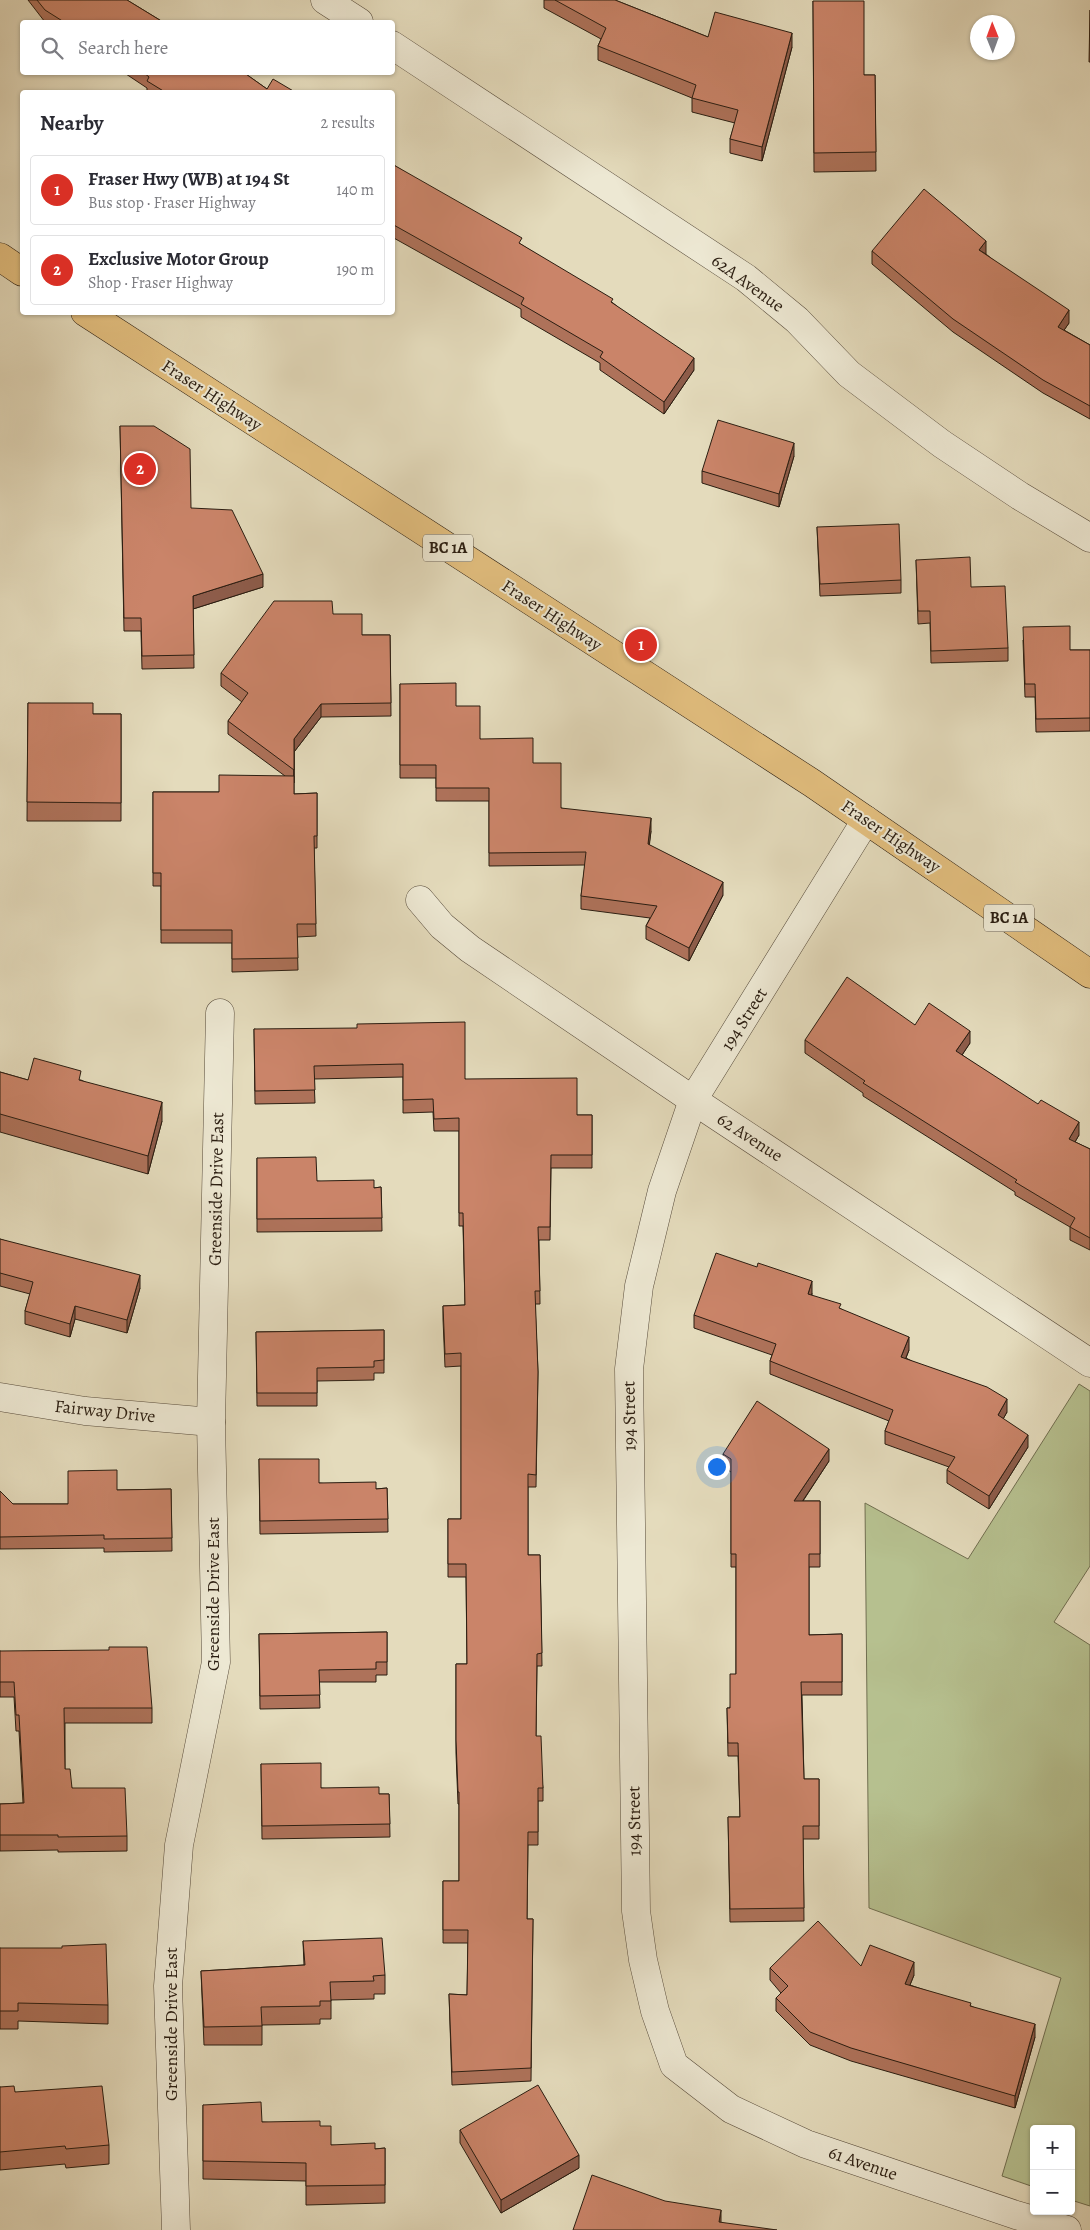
<!DOCTYPE html>
<meta charset="utf-8">
<style>
body{margin:0;font-family:Alegreya,serif;background:#f7f7f7;color:#2b2b33}
.controls{position:absolute;right:15px;bottom:15px;display:grid;overflow:hidden;border-radius:5px;box-shadow:0 1px 4px #0004}
.controls button{width:45px;height:45px;display:grid;place-items:center;padding:0;border:0;border-bottom:1px solid #e1e1e2;background:#fff;color:#2b2b33;font:25px sans-serif}
.compass{position:absolute;left:970px;top:15px;width:45px;height:45px;border-radius:50%;background:#fff;box-shadow:0 1px 4px #0004;rotate:359deg}
.you{position:absolute;left:716px;top:1466px;width:18px;height:18px;margin:-12px;border:4px solid #fff;border-radius:50%;background:#1a73e8;box-shadow:0 0 0 8px #1a73e833}
.badge{display:grid;place-items:center;width:32px;height:32px;border-radius:50%;background:#d93025;color:#fff;font-size:16px;font-weight:700}
.pin{position:absolute;translate:-50% -50%;border:2px solid #fff;box-shadow:0 1px 5px #0006}
.list{margin:0;padding:0;list-style:none}
h2{display:flex;justify-content:space-between;align-items:center;height:65px;margin:0;padding:0 20px;font-size:21px}
h2 small{font-size:16px;font-weight:400;color:#7c7c81}
.list li{display:grid;grid-template-columns:32px 1fr auto;gap:15px;align-items:center;box-sizing:border-box;height:70px;margin:0 10px 10px;padding:0 10px;border:1px solid #e1e1e2;border-radius:5px}
.list b{display:block;font-size:19px;white-space:nowrap}
.list p{margin:0;font-size:16px;white-space:nowrap;color:#7c7c81}
.list em{font-size:16px;font-style:normal;color:#7c7c81}
.icon{flex:none;width:28px;height:28px;fill:none;stroke:currentColor;stroke-width:2;stroke-linecap:round;stroke-linejoin:round}
.map{position:relative;flex:none;width:1090px;height:2230px;overflow:hidden}
.search{position:absolute;background:#fff;box-shadow:0 1px 4px #0004;left:20px;top:20px;width:375px;height:55px;display:flex;align-items:center;gap:12px;box-sizing:border-box;padding:0 18px;border-radius:5px;color:#7c7c81;font-size:19px}
.panel{position:absolute;background:#fff;box-shadow:0 1px 4px #0004;left:20px;top:90px;width:375px;height:225px;border-radius:5px}
.map>svg:first-child{display:block}
.green{fill:#b6c08f;stroke:#706e50}
.lines{fill:none;stroke-linecap:round;stroke-linejoin:round}
.minor-casing{stroke:#584c3c;stroke-width:29}
.primary-casing{stroke:#2a1d11;stroke-width:29}
.minor{stroke:#ede8d3;stroke-width:28}
.primary{stroke:#e2be7e;stroke-width:28}
.wall{fill:#ae725a;stroke:#2a1d11}
.shaded-wall{fill:#8d5c4a;stroke:#2a1d11}
.building{fill:#ca8469;stroke:#2a1d11}
.labels{text-anchor:middle;dominant-baseline:central;stroke-width:4;stroke-linejoin:round;paint-order:stroke}
.shield{fill:#ede8d3;stroke:#645a4b;stroke-width:1}
.shield-label{font-size:16px;font-weight:bold;fill:#2a1d11}
.street-label{font-size:18px;fill:#2a1d11;stroke:#ede8d3}
</style>
<div class="map">
<svg width="1090" height="2230" viewBox="0 0 1090 2230">
<rect width="100%" height="100%" fill="#e4dbbc"/>
<filter id="stains"><feTurbulence type="fractalNoise" baseFrequency=".004" numOctaves="4"/><feColorMatrix values="0 0 0 0 .2 0 0 0 0 .09 0 0 0 0 .02 0 0 0 .5 -.17"/></filter>
<radialGradient id="worn" r=".72"><stop offset=".6" stop-color="#630" stop-opacity="0"/><stop offset="1" stop-color="#630" stop-opacity=".3"/></radialGradient>
<path class="green" d="M1079,1384l11,7v175l-36,56 36,23v561l-19,-6v-71h-37v58l-32,-11 59,-198 -192,-70 -4,-405 103,56z"/>
<g class="lines">
<g class="minor-casing">
<g id="minor">
<path d="M325,0l34,22"/>
<path d="M392,45l354,233 51,42 52,54 93,70 78,52 70,42"/>
<path d="M866,820l-173,280 -31,91 -23,95 -10,83 7,542 7,49 12,51 19,54 57,44 75,35 210,71 51,15"/>
<path d="M420,900l22,26 28,23 223,151 397,263"/>
<path d="M0,1397l85,14 126,11"/>
<path d="M176,2230l-8,-244 11,-141 37,-183 -5,-240 9,-409"/>
</g>
</g>
<g class="primary-casing">
<g id="primary">
<path d="M0,257l22,15"/>
<path d="M85,312l727,471 278,191"/>
</g>
</g>
<use href="#minor" class="minor"/>
<use href="#primary" class="primary"/>
</g>
<g class="wall">
<path d="M28,0h99l36,22h-118z"/>
<path d="M544,0h71l93,37 84,10 -30,114 -32,-8v-14l5,-16 -43,-11v-14l-94,-38v-14l3,-7 -57,-31z"/>
<path d="M813,1l51,74h11l1,96 -62,1z"/>
<path d="M123,72h120l24,17 28,3h-148v-4z"/>
<path d="M392,164l130,81 91,58 81,67 -30,44 -64,-44v-7l-79,-46v-8l-129,-72z"/>
<path d="M872,251l114,3 83,69 -5,7 26,15v74l-47,-26 -90,-61 -81,-68z"/>
<path d="M120,426l71,82 72,79 -70,22 1,59 -52,1 -1,-38h-17z"/>
<path d="M794,456l-15,51 -77,-24v-12z"/>
<path d="M817,527l84,53v13l-81,3z"/>
<path d="M916,560l55,27 37,61v13l-77,2 -1,-40 -12,1z"/>
<path d="M333,614l29,21h28l1,81 -70,1 -27,35v42l23,-1v55h-3l2,88 -19,1 1,33 -66,2v-29h-71v-57h-8v-94h66l66,-16 -57,-42v-13l14,-19 -21,-16v-13z"/>
<path d="M1023,640l47,10h20v81l-54,1 -1,-35h-10z"/>
<path d="M400,684l56,22 24,33 53,24 28,45 90,23 -2,14 74,50 -34,66 -43,-22v-13l4,-8 -69,-9v-13l4,-31 -96,1v-65h-53v-23h-36z"/>
<path d="M28,703l65,11h28v107h-94z"/>
<path d="M915,1025l55,18 -8,12 117,80 -4,7 15,7v101l-20,-10v-13l-55,-32v-3l-152,-96v-3l-58,-40v-13z"/>
<path d="M254,1029l211,50 112,36h15v53h-41l-1,72h-11l1,64h-5l3,68 -2,115h-8v68h12l2,111h-5l-1,70 7,52v13h-5v44h-10l-1,74h6l-2,162 -79,4 -3,-91 18,1 1,-52h-25v-62h16v-77h-1l-2,-51v-89h11l-1,-87h-18v-58h13v-153l-16,1 -2,-48v-13l22,-1 -2,-79h-4v-95h-25l-1,-19 -30,1v-36l-89,2 1,24 -60,1z"/>
<path d="M0,1072l28,8h53l81,41 -14,53 -148,-42z"/>
<path d="M257,1158l60,23 57,7 7,-1 1,44 -125,1z"/>
<path d="M0,1239l140,49 -13,45 -52,-14 -5,18 -45,-13v-13l5,-17 -30,-8z"/>
<path d="M757,1267l55,26v3l29,13 68,41 -3,8 101,54 -4,7 25,28 -39,62 -42,-26v-13l2,-3 -64,-23v-13l4,-10 -119,-47v-13l2,-6 -78,-27v-13z"/>
<path d="M384,1330v43h-10v7l-57,1v25h-60l-1,-74z"/>
<path d="M723,1454l106,7 -26,40h17v66h-11v68l33,-1v61h-40l2,84h15v60h-16l1,82 -74,1 -2,-105h12l-2,-61h-10l-1,-48h3l6,-34v-107h-5v-95l-8,-6z"/>
<path d="M259,1459l60,24 57,6 11,-1 1,44 -128,2z"/>
<path d="M171,1489l1,62 -68,1v-4l-104,1v-58l13,13h55l49,-14z"/>
<path d="M387,1632v43h-11v7h-57l1,26 -60,1 -1,-75z"/>
<path d="M0,1651l152,57v15h-87v46l7,19 55,48v15l-69,1v-2l-58,1v-47l23,-1 -4,-72h-3l-2,-34h-14z"/>
<path d="M261,1764l60,24 58,6h10l1,43 -128,2z"/>
<path d="M303,1941l82,34v19h-11v5l-43,1v19h-11v5l-58,1v20h-58l-3,-74 103,-6z"/>
<path d="M0,1948l108,57v19l-90,-3v8h-18z"/>
<path d="M861,1966l53,9 -4,10 61,21 64,31 -20,71 -164,-47 -41,-16 -34,-34v-13l5,-5 -11,-13v-12z"/>
<path d="M0,2087l15,5 94,53v19l-43,4 -1,-4 -65,6z"/>
<path d="M203,2105l59,17 58,4 11,19 44,4 10,-1v55l-79,2v-24l-103,-2z"/>
<path d="M460,2130l119,38 -78,45 -41,-70z"/>
</g>
<g class="shaded-wall">
<path d="M792,33v14l-30,114v-14z"/>
<path d="M986,241v13l-7,-4z"/>
<path d="M1069,310v13l-11,16v-12z"/>
<path d="M694,358v12l-30,44v-12z"/>
<path d="M794,443v13l-15,51v-13z"/>
<path d="M263,574v13l-70,22v-13z"/>
<path d="M321,704v13l-27,35v31v-44z"/>
<path d="M651,818v13l-3,26v-13z"/>
<path d="M723,882v13l-34,66v-13z"/>
<path d="M970,1031v12l-14,21v-13z"/>
<path d="M162,1102v19l-14,53v-18z"/>
<path d="M1079,1122v13l-10,17v-13z"/>
<path d="M140,1275v13l-13,45v-13z"/>
<path d="M812,1281v12l-4,14v-13z"/>
<path d="M75,1306v13l-5,18v-13z"/>
<path d="M909,1337v13l-8,20v-13z"/>
<path d="M1007,1399v13l-9,16v-13z"/>
<path d="M1028,1435v12l-39,62v-13z"/>
<path d="M829,1449v12l-35,53v-13z"/>
<path d="M914,1962v13l-9,22v-13z"/>
<path d="M1035,2024v13l-20,71v-12z"/>
<path d="M579,2155v13l-78,45v-13z"/>
<path d="M721,2210v13l-2,-1z"/>
</g>
<g class="building">
<path d="M37,0h90l36,22h-99l-19,-12z"/>
<path d="M555,0h60l93,37 7,-25 77,21 -30,114 -32,-8 8,-29 -46,-12 4,-13 -98,-39 8,-18z"/>
<path d="M813,1h51v74h11l1,77 -62,1z"/>
<path d="M1090,10v52h-1z"/>
<path d="M143,72h100l24,17 6,-10 22,13h-130l-18,-11 2,-4z"/>
<path d="M392,164l130,74 -3,5 94,56 -2,3 83,56 -30,44 -64,-45 3,-5 -82,-48 3,-6 -132,-74z"/>
<path d="M924,189l62,52 -7,9 90,60 -11,17 32,18v61l-47,-26 -90,-61 -81,-68z"/>
<path d="M718,420l76,23 -15,51 -77,-23z"/>
<path d="M120,426h34l36,23 1,59 41,2 31,64 -70,22 1,59 -52,1 -1,-38h-17z"/>
<path d="M899,524l2,56 -81,4 -3,-57z"/>
<path d="M970,557l1,30 34,-1 3,62 -77,3 -1,-40h-12l-2,-51z"/>
<path d="M274,601h58l1,13h29v21h28l1,68 -70,1 -27,35v31l-66,-49 20,-28 -27,-20z"/>
<path d="M1070,626v24h20v68l-54,1 -1,-35h-10l-2,-57z"/>
<path d="M456,683v23h24v33l53,-1v25h28v45l90,10 -3,26 75,38 -34,66 -43,-22 11,-20 -76,-10 5,-44 -97,1v-65h-53v-23h-36v-81z"/>
<path d="M28,703h65v11h28v89l-94,-1z"/>
<path d="M219,775l75,1v18l23,-1v43h-3l2,88h-19l1,34 -66,1v-29h-71v-57h-8v-81h66z"/>
<path d="M847,977l68,48 14,-22 41,28 -14,20 82,53 3,-4 38,22 -10,17 21,10v89l-20,-11 5,-9 -60,-36 2,-2 -154,-97 2,-2 -60,-41z"/>
<path d="M465,1022v57l112,-1v37h15v40h-41l-1,72h-12l2,64h-5l3,81 -2,103 -8,-1v81h12l2,98 -5,1 -1,82h5l2,52h-5v44h-10l-1,87h6l-2,149 -79,4 -3,-78 18,1 1,-65h-25v-49h16v-89h-1l-2,-52v-76h11l-1,-100h-18v-45h13v-166l-16,1 -2,-48 22,-1 -2,-92h-4v-95l-25,1 -1,-20 -30,1v-36l-89,2 1,24 -60,1 -1,-62 103,-1v-4z"/>
<path d="M34,1058l47,13 -2,9 83,22 -14,54 -148,-42v-42l28,8z"/>
<path d="M316,1157l1,24 57,-1v8l7,-1 1,31 -125,1v-61z"/>
<path d="M0,1239l140,36 -13,45 -52,-14 -5,18 -45,-13 8,-29 -33,-9z"/>
<path d="M716,1253l41,14 1,-4 54,18 -4,13 33,10 -2,4 70,29 -8,20 86,30 20,12 -9,16 30,20 -39,61 -42,-26 8,-13 -70,-26 8,-21 -123,-49 6,-17 -82,-29z"/>
<path d="M384,1330v30l-10,1v6l-57,1v25h-60l-1,-61z"/>
<path d="M757,1401l72,48 -35,52h26v53h-11v81l33,-1v48h-41l3,97h15v47h-16l1,82 -74,1 -2,-92h12l-2,-74h-10l-1,-35h3v-34h6v-120h-5v-95l-8,-5z"/>
<path d="M259,1459h60v24l57,-1v7l11,-1 1,31 -128,2z"/>
<path d="M117,1470v20l54,-1 1,49 -68,1v-4l-104,2v-46l13,13h55v-33z"/>
<path d="M387,1632v30h-11v7l-57,1 1,25 -60,1 -1,-62z"/>
<path d="M109,1647h38l5,61h-88l1,61h5l2,19h53l2,48 -69,1v-2h-58v-31l24,-1 -5,-88h-3l-2,-33h-14v-31l109,-1z"/>
<path d="M321,1763v25l58,-1v7h10l1,30 -128,2 -1,-62z"/>
<path d="M818,1921l43,45 9,-21 44,17 -9,22 66,19 -1,3 65,18 -20,72 -164,-48 -41,-16 -34,-34 12,-12 -18,-18z"/>
<path d="M382,1938l3,37 -12,1 1,5 -44,1 1,19h-11v5l-59,1 1,19 -58,1 -3,-56 104,-6 -2,-24z"/>
<path d="M106,1944l2,61 -90,-2v8h-18v-63h62v-2z"/>
<path d="M538,2085l41,70 -78,45 -41,-70z"/>
<path d="M14,2086l1,6 87,-6 7,59 -43,4 -1,-3 -65,6v-65z"/>
<path d="M261,2102l1,20 58,-1v5h11v19l44,-2v6l10,-1v37l-79,1v-23l-103,-2v-56z"/>
<path d="M592,2175l73,26 56,9 -2,12 58,8h-204z"/>
</g>
<g class="labels">
<g class="shield">
<rect x="423" y="534.5" width="50" height="27" rx="4"/>
<rect x="984" y="904.5" width="50" height="27" rx="4"/>
</g>
<g class="shield-label">
<text x="448" y="548">BC 1A</text>
<text x="1009" y="918">BC 1A</text>
</g>
<g class="street-label">
<text transform="translate(748 283) rotate(36)">62A Avenue</text>
<text transform="translate(212 395) rotate(33)">Fraser Highway</text>
<text transform="translate(552 615) rotate(33)">Fraser Highway</text>
<text transform="translate(891 836) rotate(34)">Fraser Highway</text>
<text transform="translate(744 1019) rotate(-58)">194 Street</text>
<text transform="translate(750 1137) rotate(33)">62 Avenue</text>
<text transform="translate(216 1189) rotate(-89)">Greenside Drive East</text>
<text transform="translate(105 1411) rotate(6)">Fairway Drive</text>
<text transform="translate(629 1416) rotate(-91)">194 Street</text>
<text transform="translate(213 1594) rotate(-90)">Greenside Drive East</text>
<text transform="translate(634 1821) rotate(-91)">194 Street</text>
<text transform="translate(171 2024) rotate(-90)">Greenside Drive East</text>
<text transform="translate(863 2163) rotate(19)">61 Avenue</text>
</g>
</g>
<rect width="100%" height="100%" filter="url(#stains)"/>
<rect width="100%" height="100%" fill="url(#worn)"/>
</svg>
<div class="controls">
<button>+</button>
<button>−</button>
</div>
<svg class="compass" viewBox="-18 -18 36 36"><path d="M0-13l5 13h-10z" fill="#e53935"/><path d="M0 13l5-13h-10z" fill="#7c7c81"/></svg>
<div class="you"></div>
<div class="pin badge" style="left:641px;top:645px">1</div>
<div class="pin badge" style="left:140px;top:469px">2</div>
<div class="search"><svg class="icon" aria-label="search" viewBox="0 0 24 24"><circle cx="10" cy="10" r="6"/><path d="M15 15l6 6"/></svg>Search here</div>
<section class="panel">
<h2>Nearby<small>2 results</small></h2>
<ul class="list">
<li><span class="badge">1</span><div><b>Fraser Hwy (WB) at 194 St</b><p>Bus stop · Fraser Highway</p></div><em>140 m</em></li>
<li><span class="badge">2</span><div><b>Exclusive Motor Group</b><p>Shop · Fraser Highway</p></div><em>190 m</em></li>
</ul>
</section>
</div>
